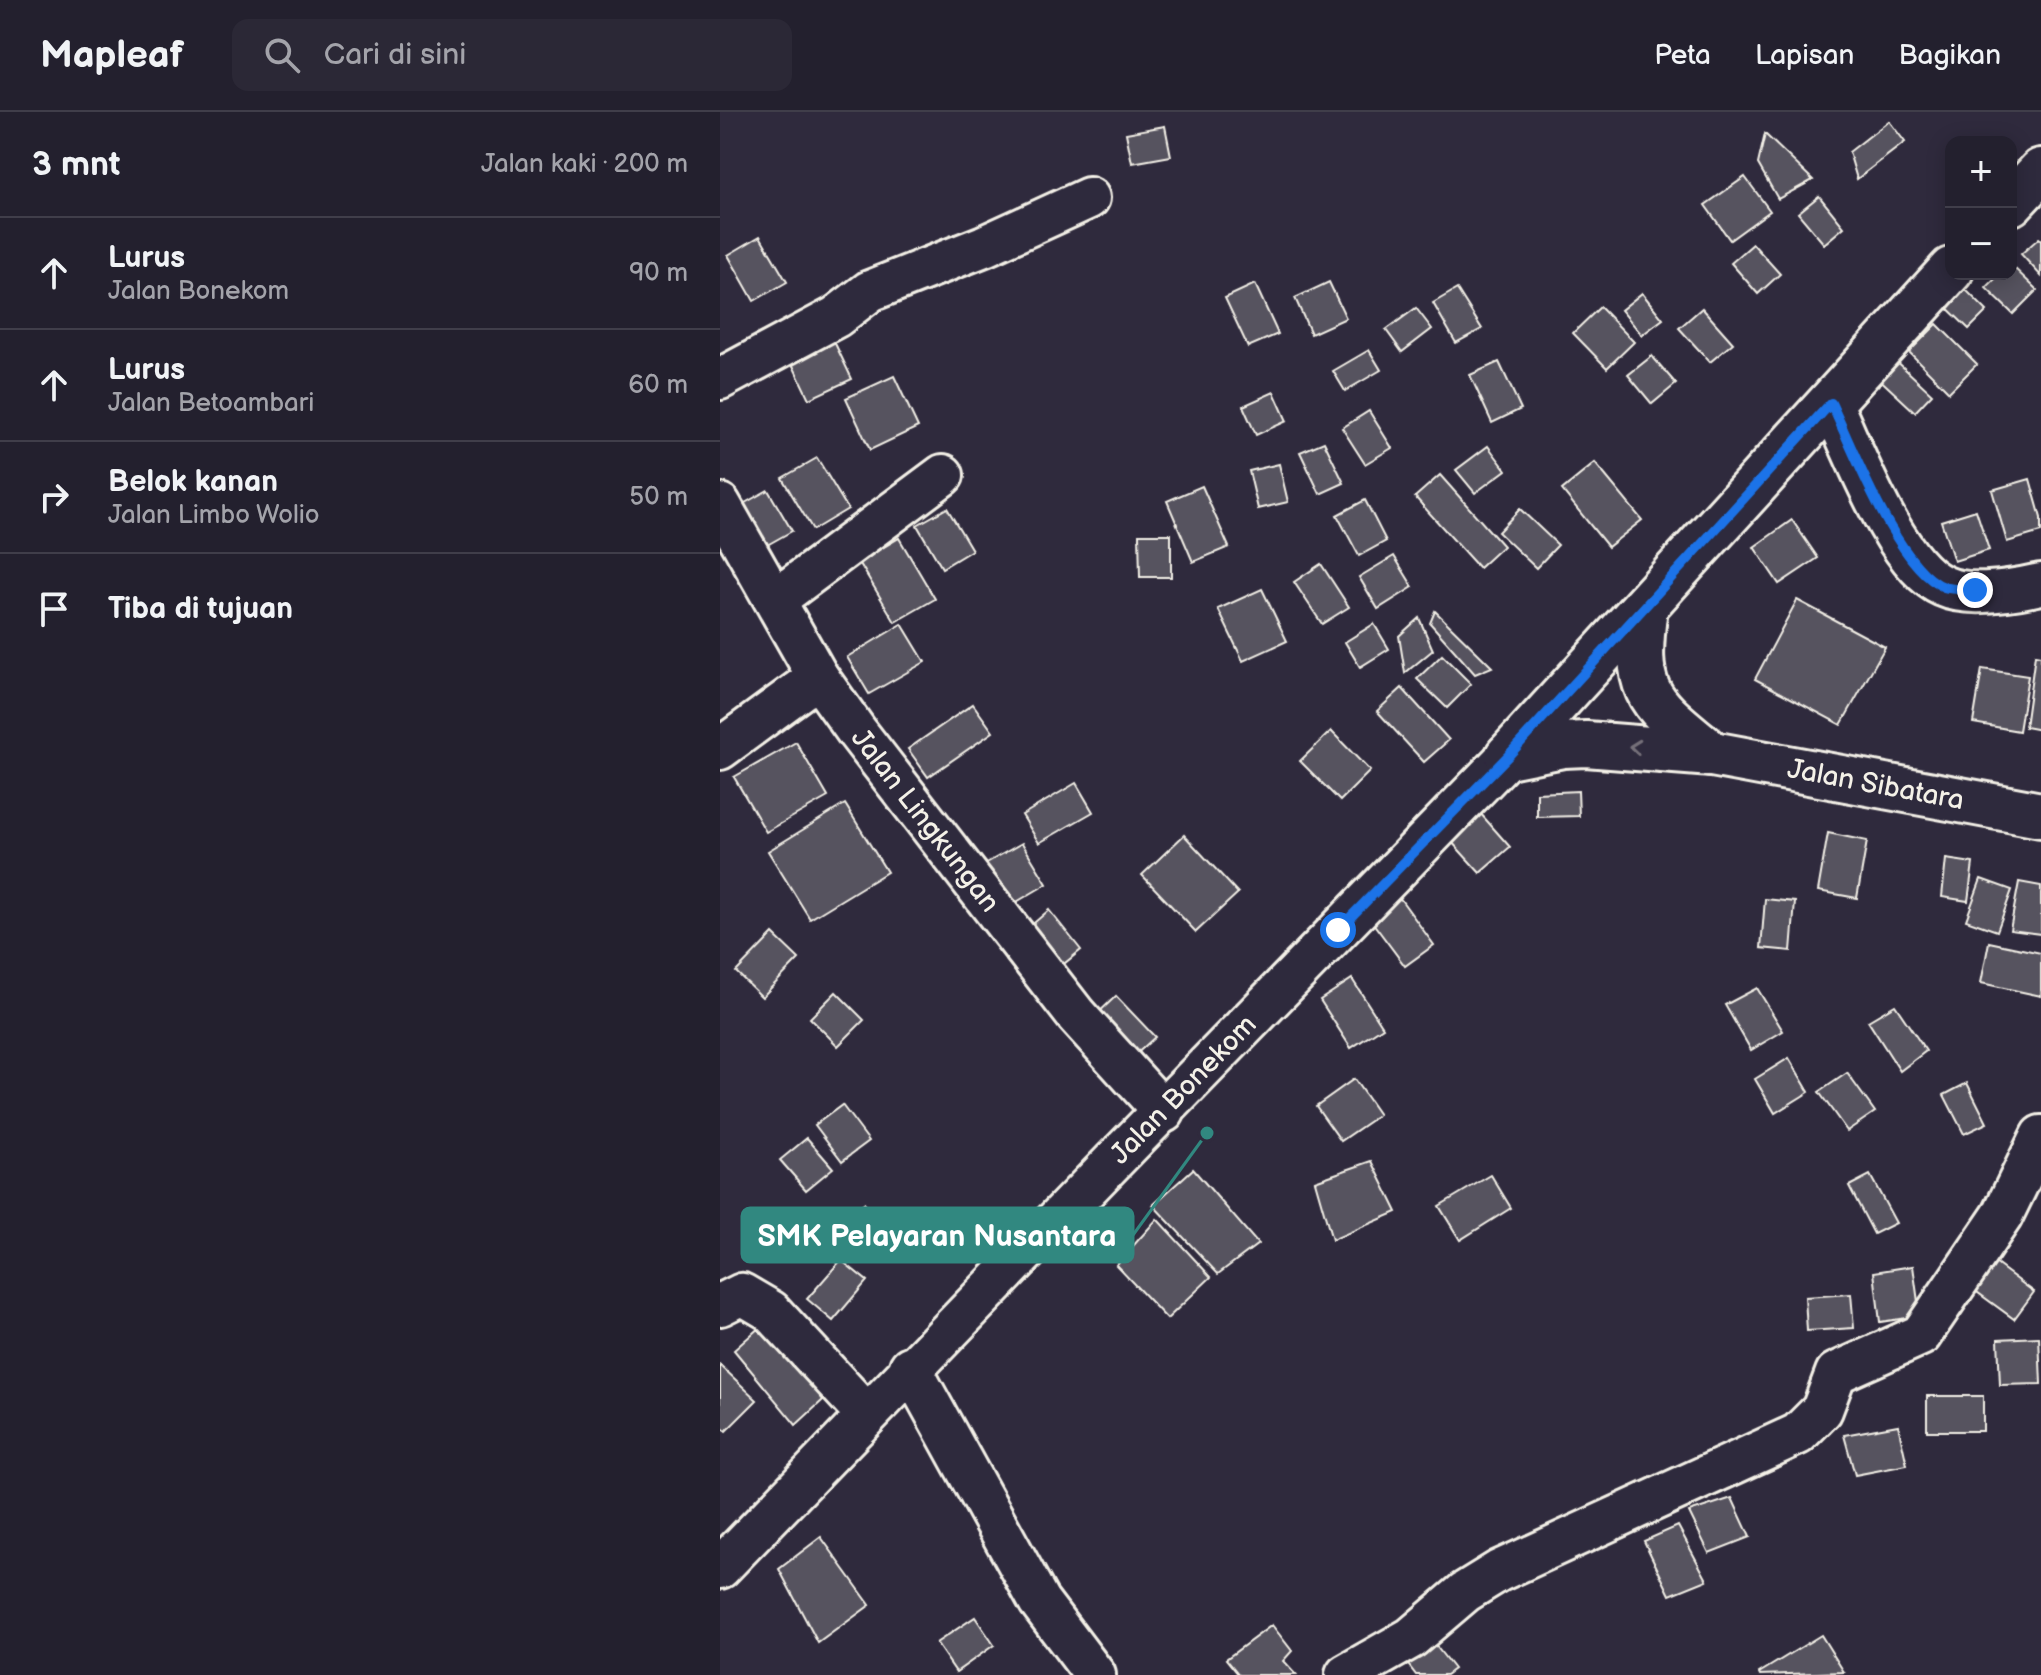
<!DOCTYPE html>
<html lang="id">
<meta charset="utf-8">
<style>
body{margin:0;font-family:"Balsamiq Sans",sans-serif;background:#2b2836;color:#f1f3f6}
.controls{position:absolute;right:24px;top:24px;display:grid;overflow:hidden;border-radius:16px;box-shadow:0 4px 20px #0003}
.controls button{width:72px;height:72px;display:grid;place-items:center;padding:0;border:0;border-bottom:2px solid #403e4a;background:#23202e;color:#f1f3f6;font:40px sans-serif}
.stop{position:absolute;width:24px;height:24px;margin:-18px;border:6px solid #1a73e8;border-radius:50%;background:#fff}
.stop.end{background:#1a73e8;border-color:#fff;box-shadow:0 2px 8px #0008}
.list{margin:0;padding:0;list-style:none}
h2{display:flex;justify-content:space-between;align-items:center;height:104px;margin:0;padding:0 32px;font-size:34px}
h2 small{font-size:26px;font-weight:400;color:#a3a3aa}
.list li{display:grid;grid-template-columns:52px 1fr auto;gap:24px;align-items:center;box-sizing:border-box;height:112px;padding:0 32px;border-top:2px solid #403e4a}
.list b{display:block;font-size:30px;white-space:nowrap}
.list p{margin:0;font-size:26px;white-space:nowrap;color:#a3a3aa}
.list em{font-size:26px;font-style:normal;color:#a3a3aa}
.icon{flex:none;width:44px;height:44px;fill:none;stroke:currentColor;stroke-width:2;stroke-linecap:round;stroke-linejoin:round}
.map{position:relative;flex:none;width:1321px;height:1563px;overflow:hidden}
header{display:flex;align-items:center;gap:48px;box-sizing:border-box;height:112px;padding:0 40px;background:#23202e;border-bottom:2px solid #403e4a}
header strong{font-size:38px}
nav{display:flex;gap:44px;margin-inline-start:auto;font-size:28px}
.search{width:560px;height:72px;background:#2b2836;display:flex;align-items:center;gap:20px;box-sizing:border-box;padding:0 28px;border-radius:16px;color:#a3a3aa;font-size:30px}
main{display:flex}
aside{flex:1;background:#23202e}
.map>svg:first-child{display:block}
.building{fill:#56525f;stroke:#f4f1e8;stroke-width:2}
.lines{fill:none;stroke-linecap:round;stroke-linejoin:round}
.minor-casing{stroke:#f4f1e8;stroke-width:46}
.major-casing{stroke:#f4f1e8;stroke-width:50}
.minor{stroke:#2f2a3d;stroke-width:40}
.major{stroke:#2f2a3d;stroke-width:44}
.oneway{stroke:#747079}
.route{stroke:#1a73e8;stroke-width:10}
.labels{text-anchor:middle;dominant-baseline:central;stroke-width:8;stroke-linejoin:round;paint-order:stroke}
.street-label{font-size:28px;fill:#f4f1e8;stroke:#2f2a3d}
.leader{fill:none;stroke:#318880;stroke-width:3}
.callout-dot{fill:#318880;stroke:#2f2a3d;stroke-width:3}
.callout{fill:#318880;stroke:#318880;stroke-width:3}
.callout-label{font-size:30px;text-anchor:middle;font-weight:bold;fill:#fff}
</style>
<header>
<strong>Mapleaf</strong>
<div class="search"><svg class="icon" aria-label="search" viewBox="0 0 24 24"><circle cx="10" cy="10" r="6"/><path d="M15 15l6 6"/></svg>Cari di sini</div>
<nav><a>Peta</a><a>Lapisan</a><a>Bagikan</a></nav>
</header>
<main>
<aside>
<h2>3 mnt<small>Jalan kaki · 200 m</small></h2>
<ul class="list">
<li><svg class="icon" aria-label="ahead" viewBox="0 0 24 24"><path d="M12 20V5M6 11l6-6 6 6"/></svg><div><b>Lurus</b><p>Jalan Bonekom</p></div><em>90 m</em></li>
<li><svg class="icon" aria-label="ahead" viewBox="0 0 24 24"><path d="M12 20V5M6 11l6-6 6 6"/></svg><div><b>Lurus</b><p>Jalan Betoambari</p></div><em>60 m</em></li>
<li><svg class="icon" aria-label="right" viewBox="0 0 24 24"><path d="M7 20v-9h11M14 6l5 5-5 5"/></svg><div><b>Belok kanan</b><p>Jalan Limbo Wolio</p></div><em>50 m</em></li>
<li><svg class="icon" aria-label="arrive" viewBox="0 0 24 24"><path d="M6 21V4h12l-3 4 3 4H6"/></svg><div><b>Tiba di tujuan</b></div></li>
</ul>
</aside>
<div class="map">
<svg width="1321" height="1563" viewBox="0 0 1321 1563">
<rect width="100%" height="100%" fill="#2f2a3d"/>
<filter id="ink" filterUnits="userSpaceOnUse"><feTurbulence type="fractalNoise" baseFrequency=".0125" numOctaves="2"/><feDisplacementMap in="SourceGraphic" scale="16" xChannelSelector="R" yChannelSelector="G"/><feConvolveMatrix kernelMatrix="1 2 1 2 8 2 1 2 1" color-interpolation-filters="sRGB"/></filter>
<g filter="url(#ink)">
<g class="building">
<path d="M1169,9l16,21 -48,37 -8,-27z"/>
<path d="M445,14l6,30 -39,7 -6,-30z"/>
<path d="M1045,22l48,46 -35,19 -20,-35z"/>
<path d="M1025,65l25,34 -40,29 -25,-35z"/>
<path d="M1099,84l25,31 -20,17 -26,-31z"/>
<path d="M40,124l27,46 -33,19 -26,-46z"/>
<path d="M1319,126l2,2v36l-20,-22z"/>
<path d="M1033,132l27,30 -22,20 -27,-31z"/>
<path d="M1291,153l26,25 -24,24 -27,-26 14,-14h11z"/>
<path d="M609,170l17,36 -35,16 -16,-36z"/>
<path d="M1239,171l28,28 -18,18 -29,-28z"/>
<path d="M535,172l23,50 -30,13 -23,-49z"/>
<path d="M737,177l25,40 -26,14 -23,-40z"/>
<path d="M922,181l21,26 -21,16 -21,-25z"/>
<path d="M880,195l34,35 -27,26 -34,-35z"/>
<path d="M696,196l16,21 -30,23 -16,-22z"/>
<path d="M982,196l31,35 -23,19 -31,-34z"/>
<path d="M1217,212l40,40 -28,28 -40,-40z"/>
<path d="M110,221l22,46 -43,20 -22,-46z"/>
<path d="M649,238l12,20 -36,21 -12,-20z"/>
<path d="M932,244l24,28 -24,20 -24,-29z"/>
<path d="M1171,244l41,38 -17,18 -41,-38z"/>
<path d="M779,250l22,47 -29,14 -22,-48z"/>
<path d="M174,264l24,51 -48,23 -24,-52z"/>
<path d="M554,280l13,29 -31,14 -13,-29z"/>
<path d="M649,299l23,37 -27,16 -23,-36z"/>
<path d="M604,330l20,41 -24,11 -20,-42z"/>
<path d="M768,334l18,24 -31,23 -19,-23z"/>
<path d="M97,346l31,51 -35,21 -31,-52z"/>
<path d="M875,351l47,57 -34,27 -46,-57z"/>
<path d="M559,352l9,38 -30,7 -9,-38z"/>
<path d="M720,363l63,71 -24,22 -64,-71z"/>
<path d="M1310,367l11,39v14l-34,10 -15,-52z"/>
<path d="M482,374l27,61 -36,15 -26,-61z"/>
<path d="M48,378l24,41 -32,18 -24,-41z"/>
<path d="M645,388l21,41 -27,15 -22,-41z"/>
<path d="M227,396l25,42 -30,18 -25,-43z"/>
<path d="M800,397l38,36 -22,23 -38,-36z"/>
<path d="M1256,398l13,40 -35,11 -13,-40z"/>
<path d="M1072,408l26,38 -39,26 -25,-37z"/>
<path d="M419,422h32v43h-31z"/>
<path d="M179,426l36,61 -40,23 -36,-60z"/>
<path d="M674,444l19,31 -35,22 -19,-32z"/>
<path d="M601,452l28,43 -27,17 -28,-42z"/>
<path d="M542,477l25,52 -44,20 -25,-52z"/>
<path d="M1077,488l88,47 -44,78 -86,-46z"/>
<path d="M715,499l57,56 -17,7 -45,-51z"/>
<path d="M699,506l14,32 -28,23 -6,-37z"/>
<path d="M182,512l23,38 -56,32 -22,-37z"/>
<path d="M654,512l15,25 -29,18 -15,-25z"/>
<path d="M722,543l29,29 -24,24 -30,-29z"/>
<path d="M1315,543l6,1v74l-16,-3z"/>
<path d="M1262,557l46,7 -9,55 -46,-8z"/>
<path d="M682,576l47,52 -25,22 -47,-51z"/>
<path d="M253,592l20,28 -65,45 -20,-28z"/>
<path d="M611,619l39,40 -30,30 -40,-40z"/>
<path d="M76,630l32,55 -62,35 -32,-55z"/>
<path d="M356,671l17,29 -54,31 -17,-28z"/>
<path d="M858,679l1,25 -42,1v-24z"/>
<path d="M125,692l42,68 -77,47 -42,-68z"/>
<path d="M760,701l30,34 -30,26 -30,-33z"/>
<path d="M1108,721l39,8 -10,57 -39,-7z"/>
<path d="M464,723l54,58 -42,39 -54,-57z"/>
<path d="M302,731l25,41 -39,23 -25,-42z"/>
<path d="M1226,747l27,4 -5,38 -26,-4z"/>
<path d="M1261,767l31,11 -15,41 -31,-11z"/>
<path d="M1299,770l22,4v48l-31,-4z"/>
<path d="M679,785l35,48 -29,21 -35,-47z"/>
<path d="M1045,787l30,3 -4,49 -30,-3z"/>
<path d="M329,798l32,40 -21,17 -32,-39z"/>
<path d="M53,822l26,25 -37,38 -26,-25z"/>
<path d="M1269,830l52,11v43l-60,-13z"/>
<path d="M632,867l31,48 -32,21 -31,-48z"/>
<path d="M1037,876l26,43 -32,19 -26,-45z"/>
<path d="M116,880l28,28 -26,26 -28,-28z"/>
<path d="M396,884l39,41 -23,21 -38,-41z"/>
<path d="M1175,893l31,46 -26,20 -32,-50z"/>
<path d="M1069,946l20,34 -34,21 -20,-34z"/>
<path d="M1127,961l28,39 -28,19 -28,-39z"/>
<path d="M634,967l25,36 -38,26 -25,-35z"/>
<path d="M1247,971l20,40 -23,11 -20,-39z"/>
<path d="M122,993l27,36 -27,20 -27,-36z"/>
<path d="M87,1026l26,30 -27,22 -26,-30z"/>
<path d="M652,1049l25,51 -65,28 -17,-59z"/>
<path d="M473,1057l65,75 -40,30 -65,-69z"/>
<path d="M771,1063l20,33 -51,32 -21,-34z"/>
<path d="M1150,1063l26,48 -22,11 -25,-48z"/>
<path d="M144,1091l25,32 -25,19 -25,-31z"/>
<path d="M437,1107l54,58 -44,42 -51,-54z"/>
<path d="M121,1148l26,21 -34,40 -26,-22z"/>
<path d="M1271,1148l43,32 -20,27 -44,-32z"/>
<path d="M1193,1154l7,50 -40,6 -6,-50z"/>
<path d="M1131,1182l3,34 -47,3 -2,-34z"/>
<path d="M50,1206l65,71 -39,36 -62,-75z"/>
<path d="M1319,1225l2,47 -41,1 -2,-46z"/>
<path d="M0,1253l37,35 -31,31 -6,-5z"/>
<rect x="1207" y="1284" width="56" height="35"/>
<path d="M1178,1313l9,40 -52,10 -11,-40z"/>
<path d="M1012,1386l18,39 -41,16 -20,-41z"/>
<path d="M958,1414l29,54 -37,15 -26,-54z"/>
<path d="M101,1425l49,68 -52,38 -39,-74z"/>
<path d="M255,1505l19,28 -38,27 -20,-29z"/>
<path d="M552,1513l20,26 -9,10 13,14h-57l-13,-16z"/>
<path d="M1101,1523l23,37 -84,3 -1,-2z"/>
<path d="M712,1529l22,28 -8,6h-30l-10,-13z"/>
</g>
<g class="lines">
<g class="minor-casing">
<g id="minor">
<path d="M0,267l116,-62 34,-26 114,-45 105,-48"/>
<path d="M1111,291c23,48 64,162 112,183 26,12 71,4 98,-2"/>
<path id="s1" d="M0,392l98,173 39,55 219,283 88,97"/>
<path d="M55,488l168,-125"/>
<path d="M0,637l98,-72"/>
<path d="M0,1193l22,-11 29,17 95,103"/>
<path d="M190,1255l129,234 56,74"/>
<path id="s2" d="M0,1456c261,-272 525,-542 788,-812"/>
<path d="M626,1563l65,-37 54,-46 34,-21 299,-137 24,-24 14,-37 85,-38 81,-119 39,-80"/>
</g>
</g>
<g class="major-casing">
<g id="major">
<path d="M1291,91l30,-32"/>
<path d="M925,495c-12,88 2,93 67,147"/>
<path d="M788,644l443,-486"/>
<path id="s3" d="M788,644l55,-11 23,-1 126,10 329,61"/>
</g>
</g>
<use href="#minor" class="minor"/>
<use href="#major" class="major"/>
</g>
<defs><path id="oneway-chevron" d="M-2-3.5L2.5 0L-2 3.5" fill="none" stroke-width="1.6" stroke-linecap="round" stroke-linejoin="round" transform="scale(2)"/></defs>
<use class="oneway" href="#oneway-chevron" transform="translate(915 635) rotate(-174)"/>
</g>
<g class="lines" filter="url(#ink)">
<path class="route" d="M618,818l170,-174 323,-353c22,46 67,166 113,184 9,3 22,2 31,3"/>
</g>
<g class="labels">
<g class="street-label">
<text stroke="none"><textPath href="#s3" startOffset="372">Jalan Sibatara</textPath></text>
<text stroke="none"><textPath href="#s1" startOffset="378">Jalan Lingkungan</textPath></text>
<text stroke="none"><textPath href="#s2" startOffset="666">Jalan Bonekom</textPath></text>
</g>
</g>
<path class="leader" d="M487 1021L413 1123"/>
<circle class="callout-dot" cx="487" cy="1021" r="8"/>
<rect class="callout" x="22" y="1096" width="391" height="54" rx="8"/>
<g class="callout-label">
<text x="217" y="1134">SMK Pelayaran Nusantara</text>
</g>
</svg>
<div class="controls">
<button>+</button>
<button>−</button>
</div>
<div class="stop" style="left:618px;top:818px"></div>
<div class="stop end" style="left:1255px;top:478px"></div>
</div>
</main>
